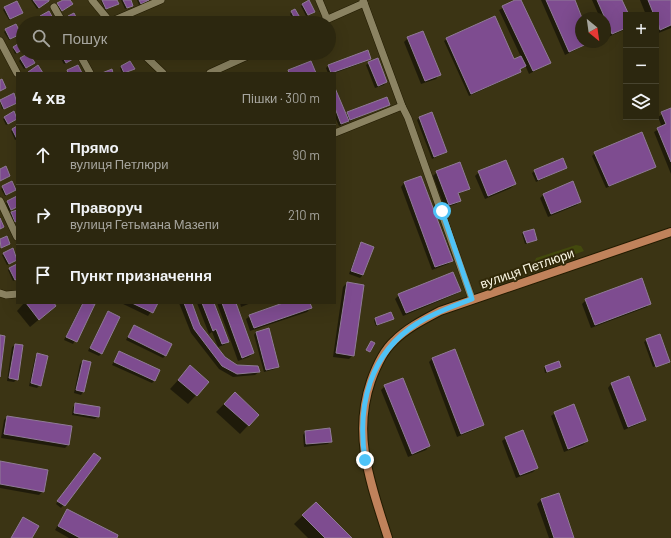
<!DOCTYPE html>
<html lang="uk">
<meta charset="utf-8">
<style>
body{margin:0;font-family:Barlow,sans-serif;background:#342f18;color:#f1f3f6}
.controls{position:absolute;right:12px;top:12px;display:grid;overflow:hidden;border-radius:0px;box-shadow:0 4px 16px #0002}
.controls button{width:36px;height:36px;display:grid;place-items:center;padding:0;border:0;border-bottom:1px solid #48442f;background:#2c270f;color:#f1f3f6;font:20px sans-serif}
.compass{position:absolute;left:575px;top:12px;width:36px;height:36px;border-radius:50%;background:#2c270f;box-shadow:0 4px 16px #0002;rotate:151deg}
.stop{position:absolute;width:12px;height:12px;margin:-9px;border:3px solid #4fc3f7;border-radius:50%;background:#fff}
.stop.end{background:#4fc3f7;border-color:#fff;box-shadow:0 1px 4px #0008}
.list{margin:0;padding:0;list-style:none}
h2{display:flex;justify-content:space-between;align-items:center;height:52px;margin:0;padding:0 16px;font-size:17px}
h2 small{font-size:13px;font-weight:400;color:#a6a59e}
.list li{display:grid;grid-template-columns:26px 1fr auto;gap:12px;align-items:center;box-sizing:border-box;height:60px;padding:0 16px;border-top:1px solid #48442f}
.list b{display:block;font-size:15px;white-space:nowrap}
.list p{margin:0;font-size:13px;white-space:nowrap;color:#a6a59e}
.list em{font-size:13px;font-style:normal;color:#a6a59e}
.icon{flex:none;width:22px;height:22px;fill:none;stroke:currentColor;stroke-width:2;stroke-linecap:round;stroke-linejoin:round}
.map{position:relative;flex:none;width:671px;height:538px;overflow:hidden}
.search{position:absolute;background:#2c270f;box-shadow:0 4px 16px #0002;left:16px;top:16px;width:320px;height:44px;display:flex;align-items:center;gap:10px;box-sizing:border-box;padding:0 14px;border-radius:22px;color:#a6a59e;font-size:15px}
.panel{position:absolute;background:#2c270f;box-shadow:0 4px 16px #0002;left:16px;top:72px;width:320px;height:232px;border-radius:0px}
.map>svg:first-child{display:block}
.green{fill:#43490d}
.shadow{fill:#0007}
.building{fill:#7e4c90;stroke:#907b97}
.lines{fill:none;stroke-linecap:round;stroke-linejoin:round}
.minor-casing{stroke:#221b00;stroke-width:8}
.major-casing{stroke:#221b00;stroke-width:10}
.minor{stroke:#8b8362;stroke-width:7}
.major{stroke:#c0825b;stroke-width:8}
.route{stroke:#4fc3f7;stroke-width:5}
.labels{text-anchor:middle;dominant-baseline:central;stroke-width:4;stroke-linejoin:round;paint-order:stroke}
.street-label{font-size:13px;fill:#f9f5e2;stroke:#312909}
</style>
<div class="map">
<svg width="671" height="538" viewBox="0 0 671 538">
<rect width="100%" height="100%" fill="#3b3414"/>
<path class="green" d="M576,245l5,1 3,5 -47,17 -3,-5 2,-5z"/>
<g class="shadow">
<path d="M31,0h16l-10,9z"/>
<path d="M65,0h4l1,6 -10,6 -3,-6z"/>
<path d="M102,0h14l2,4 -13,6 -4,-9z"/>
<path d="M121,0h9l2,5 -7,4z"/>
<path d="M137,0h11l-9,5z"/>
<path d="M517,0h3l30,63 -21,11 -4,-9 -8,9 -48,22 -25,-55 3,-2 67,22 7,-4 -22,-47z"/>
<path d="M541,0h32l8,42h10l-26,13z"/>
<path d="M592,0h29l7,15h-2v14l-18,8 -3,-7v-12h-5z"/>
<path d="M640,0h31v28l-15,6v-19h-10z"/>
<path d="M303,4l9,9 -6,3 -5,-10z"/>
<path d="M5,8l15,6 -11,6 -6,-10z"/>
<path d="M49,12l5,9 -2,2h-11l-2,-5z"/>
<path d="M292,12l7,10 -4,1 -5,-9z"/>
<path d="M6,30l12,5 -9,5 -5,-8z"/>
<path d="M408,38l31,37 -3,4 -15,5 -17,-42z"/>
<path d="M21,43l2,5 -8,6 -2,-5z"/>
<path d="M66,53h5l1,7 -8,4 -4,-7z"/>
<path d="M88,53h13l-10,5z"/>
<path d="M209,53h13v1l-10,5z"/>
<path d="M370,58l-3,3 -32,12h-7l-2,-5 3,-3z"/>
<path d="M21,59l11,5 -8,5 -5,-8z"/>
<path d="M130,62l3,7 -6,4h-5l-2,-5z"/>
<path d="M369,63l17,19 -2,3 -9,3 -9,-23z"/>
<path d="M335,90l10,25 3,-2 41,-9 -50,22 -4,-9z"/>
<path d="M13,95l2,9 -13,5 -2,-8z"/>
<path d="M671,109v65l-17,-42 8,-5 -4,-10z"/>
<path d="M14,112l3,6 -11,7 -3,-6z"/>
<path d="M420,117l26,35 -3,2 -11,5 -15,-39z"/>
<path d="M17,127v12l-2,1 -4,-9z"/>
<path d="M595,153l60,14 -49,21 -14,-32z"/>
<path d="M566,168l-30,14 -4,-9 3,-2z"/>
<path d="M437,172l31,16 -11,7 3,6 -4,3 -11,4 -12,-32z"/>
<path d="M479,172l36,12 -4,4 -26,11 -10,-23z"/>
<path d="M404,183l47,77 -3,4 -16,6 -31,-83z"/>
<path d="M3,187l11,4 -9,5 -4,-7z"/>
<path d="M543,195l37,6 -3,4 -29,12 -8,-19z"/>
<path d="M17,197v10l-8,4 -3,-8z"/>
<path d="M17,211v10l-3,1 -4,-7z"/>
<path d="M524,233l12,7 -11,4 -3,-10z"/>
<path d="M361,243l11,4 -9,28 -3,3 -11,-4 10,-28z"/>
<path d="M12,250l5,10 -10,5 -5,-10z"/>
<path d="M17,266v13l-4,2 -5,-11z"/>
<path d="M347,283l6,72 -4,4 -16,-2 10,-70z"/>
<path d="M460,291l-4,3 -53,22 -8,-17 4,-4z"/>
<path d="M586,300l64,3 -3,4 -56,21 -9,-24z"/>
<path d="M24,303h28l3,3 -25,21 -13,-16z"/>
<path d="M82,303l12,1 -21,40 -9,-4z"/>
<path d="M121,303h36l-9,13z"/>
<path d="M179,303h11l9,23 25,32 13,8 22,6 -4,3 -22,2 -14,-8 -28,-36z"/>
<path d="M197,303h16l15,39 -4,3 -6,2 -6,-15 -3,2z"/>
<path d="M217,303h17l19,50 -4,4 -11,4z"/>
<path d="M240,303h11l-10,4z"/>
<path d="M286,303h23l2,5 -4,4 -57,19 -4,-12 4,-3z"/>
<path d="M108,312l-7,42 -2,2 -11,-5z"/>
<path d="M391,313l2,6 -2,1 -15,6 -2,-5 1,-2z"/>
<path d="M134,326l32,29 -3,3 -37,-18z"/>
<path d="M256,332l22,34 -3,3 -11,3 -10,-37z"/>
<path d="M647,340l22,22 -1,2v-2l-15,5 -9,-25z"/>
<path d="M15,345l2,34 -3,3 -7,-1 5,-34z"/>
<path d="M120,352l39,19 -5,10 -2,2 -40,-18z"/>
<path d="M38,355l2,30 -3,3 -8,-2 6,-29z"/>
<path d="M432,359l51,66 -4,3 -22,9 -28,-75z"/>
<path d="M83,361l7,2 -7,29 -2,3 -7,-2 6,-29z"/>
<path d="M558,362l2,5 -2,1 -13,5 -1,-5 1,-1z"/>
<path d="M190,367l18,15 -20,22 -18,-15z"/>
<path d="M611,384l34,36 -4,3 -17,7 -16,-42z"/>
<path d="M385,386l44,60 -3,4 -18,7 -27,-67z"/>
<path d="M226,402l32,13 -18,19 -24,-22z"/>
<path d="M76,404l22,12 -3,3 -23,-4 1,-8z"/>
<path d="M555,413l32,28 -4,4 -19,7 -13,-36z"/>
<path d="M7,417l61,28 -3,3 -64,-10 3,-18z"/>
<path d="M305,432l26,9 -3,3 -24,3 -1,-12z"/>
<path d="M506,438l31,30 -4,4 -17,6 -14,-37z"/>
<path d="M91,457l9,2 -39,49 -5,-4z"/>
<path d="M0,462l43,29 -4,4 -39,-7z"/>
<path d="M558,494l15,44h-24l-12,-34 4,-4z"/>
<path d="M316,503l34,35h-42l-14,-14z"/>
<path d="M67,510l49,28h-47l-14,-8z"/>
</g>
<g class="building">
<path d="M33,0h16v1l-10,7z"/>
<path d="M63,0h7l3,4 -11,7 -5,-8z"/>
<path d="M102,0h15l2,4 -13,5z"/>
<path d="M123,0h8l2,6 -6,2z"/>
<path d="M139,0h10l-8,4z"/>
<path d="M309,0l6,12 -7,3 -6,-11z"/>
<path d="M515,0h6l30,63 -18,8 -31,-65z"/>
<path d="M546,0h29l7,18 -1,24h10l-22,10z"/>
<path d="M597,0h25l7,15h-3v13l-14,6z"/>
<path d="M648,0h23v25l-11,5 -4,-15h-2z"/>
<path d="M17,1l6,12 -13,6 -6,-12z"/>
<path d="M295,9l7,12 -5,2 -6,-12z"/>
<path d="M49,11l6,11 -12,1 -3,-7z"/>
<path d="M74,13l3,6 -6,3 -3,-6z"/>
<path d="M495,16l19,43 7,-3 5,10 -6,3 1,3 -50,22 -25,-56z"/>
<path d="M16,24l5,10 -11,5 -5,-10z"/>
<path d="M423,31l18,44 -16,6 -18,-44z"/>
<path d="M21,42l2,7 -6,4 -4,-6z"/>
<path d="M368,50l3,9 -40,14 -3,-8z"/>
<path d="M29,53l6,10 -9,5 -6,-10z"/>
<path d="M64,53h8l3,5 -9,5 -5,-9z"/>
<path d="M91,53h10l-9,4z"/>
<path d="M212,53h11v1l-9,4z"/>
<path d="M378,58l9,24 -9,4 -10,-24z"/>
<path d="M130,61l5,8 -11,4 -3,-7z"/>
<path d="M311,61l5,12h-27l-1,-3z"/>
<path d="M38,65l5,8h-14l-1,-1z"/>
<path d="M78,65l4,8h-14l-1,-3z"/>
<path d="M112,69l1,4h-11z"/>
<path d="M2,79l4,9 -6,3v-11z"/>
<path d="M335,88l14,33 -8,3 -6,-16z"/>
<path d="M14,93l3,10 -13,6 -4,-9z"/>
<path d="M387,97l3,8 -40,15 -3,-8z"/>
<path d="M671,108v54l-14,-34 9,-4 -5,-12z"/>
<path d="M14,111l3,8 -9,5 -4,-7z"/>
<path d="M432,112l15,40 -13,5 -15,-40z"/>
<path d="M17,126v13l-5,-10z"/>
<path d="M642,132l14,35 -47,19 -15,-34z"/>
<path d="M563,158l4,10 -29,12 -4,-10z"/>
<path d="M506,160l10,24 -28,12 -10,-25z"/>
<path d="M460,162l10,27 -12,4 3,8 -12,4 -13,-34z"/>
<path d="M6,166l4,10 -10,5v-12z"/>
<path d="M421,176l32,85 -18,6 -31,-85z"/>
<path d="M12,181l4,9 -10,5 -4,-9z"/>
<path d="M573,181l8,21 -30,12 -8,-20z"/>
<path d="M17,196v11l-6,3 -4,-9z"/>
<path d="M17,210v11l-2,1 -4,-10z"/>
<path d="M0,218l4,9 -4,2z"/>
<path d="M534,229l3,11 -10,3 -4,-11z"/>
<path d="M7,236l3,8 -9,4 -1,-9z"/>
<path d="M361,242l13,5 -11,28 -12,-4z"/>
<path d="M13,248l4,12 -8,4 -6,-11z"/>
<path d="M17,264v15l-2,1 -6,-12z"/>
<path d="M453,272l8,19 -55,22 -8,-19z"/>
<path d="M642,278l9,26 -56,21 -10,-26z"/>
<path d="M347,282l17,3 -10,71 -18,-3z"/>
<path d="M26,303h28l2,3 -17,14z"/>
<path d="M83,303l12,1 -18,38 -11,-5z"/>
<path d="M132,303h26l-5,10z"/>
<path d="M184,303h8l8,22 25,32 12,8 21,1 2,6 -23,2 -15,-8 -28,-37z"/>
<path d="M202,303h12l15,39 -7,2 -6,-15 -3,2z"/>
<path d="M222,303h14l18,50 -12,5z"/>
<path d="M283,303h27l2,5 -58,20 -5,-13z"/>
<path d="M108,311l12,6 -18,37 -12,-6z"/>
<path d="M391,312l3,7 -17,6 -2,-7z"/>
<path d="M134,325l38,19 -6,12 -38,-19z"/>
<path d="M269,328l10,39 -13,3 -10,-38z"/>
<path d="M660,334l10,28 -14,5 -10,-28z"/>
<path d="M0,335l5,1 -5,41z"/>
<path d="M371,341l4,2 -5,9 -4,-2z"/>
<path d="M15,344l8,1 -5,35 -9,-2z"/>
<path d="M455,349l29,76 -23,9 -29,-76z"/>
<path d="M119,351l41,19 -5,11 -41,-19z"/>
<path d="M37,353l11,3 -7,30 -10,-3z"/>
<path d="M83,360l8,2 -7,30 -8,-2z"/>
<path d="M559,361l2,6 -14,5 -2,-6z"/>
<path d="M190,365l19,17 -12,14 -19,-16z"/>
<path d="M629,376l17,44 -18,7 -17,-44z"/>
<path d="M403,378l27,68 -18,8 -28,-69z"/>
<path d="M235,392l24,23 -10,11 -25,-22z"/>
<path d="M75,403l25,4 -1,10 -25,-4z"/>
<path d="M574,404l14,37 -20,8 -14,-37z"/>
<path d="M7,416l65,10 -3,19 -65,-11z"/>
<path d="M330,428l2,14 -26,2 -1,-13z"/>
<path d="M523,430l15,38 -18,7 -15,-38z"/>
<path d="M94,453l7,5 -36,48 -8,-5z"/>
<path d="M0,461l48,9 -4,22 -44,-8z"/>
<path d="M559,493l15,45h-20l-13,-39z"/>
<path d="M316,502l36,36h-27l-23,-23z"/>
<path d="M67,509l51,26 -1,3h-37l-22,-12z"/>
<path d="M23,517l16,9 -7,12h-21z"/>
</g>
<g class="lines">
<g class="minor-casing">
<g id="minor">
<path d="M92,0l19,23"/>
<path d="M319,0l8,19"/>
<path d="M363,0l39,106 6,12 64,181"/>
<path d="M54,7l9,16"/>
<path d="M110,22l51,-22"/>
<path d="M319,23l45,-20"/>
<path d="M0,41l17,32"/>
<path d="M79,53l11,20"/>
<path d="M142,53l21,20"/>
<path d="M210,73l44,-20"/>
<path d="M335,133l67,-27"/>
<path d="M0,201l17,36"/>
<path d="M0,293l6,2 11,-1"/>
</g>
</g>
<g class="major-casing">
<path id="major" d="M388,538c-17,-54 -36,-102 -17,-157 5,-14 12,-30 23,-40 13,-13 29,-21 46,-30l231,-79"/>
</g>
<use href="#minor" class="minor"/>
<use href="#major" class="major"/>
</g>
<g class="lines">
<path class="route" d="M365,460c-8,-54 4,-107 53,-137 17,-11 36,-17 54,-24l-30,-88"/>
</g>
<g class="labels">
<g class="street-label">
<text transform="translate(527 268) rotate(-19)">вулиця Петлюри</text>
</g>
</g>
</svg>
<div class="controls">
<button>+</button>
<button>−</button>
<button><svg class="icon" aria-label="layers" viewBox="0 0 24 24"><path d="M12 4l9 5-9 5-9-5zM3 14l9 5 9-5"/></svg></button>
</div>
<svg class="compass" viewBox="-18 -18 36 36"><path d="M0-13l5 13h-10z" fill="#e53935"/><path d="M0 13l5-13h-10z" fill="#a6a59e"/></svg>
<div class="stop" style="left:442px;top:211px"></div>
<div class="stop end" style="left:365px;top:460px"></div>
<div class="search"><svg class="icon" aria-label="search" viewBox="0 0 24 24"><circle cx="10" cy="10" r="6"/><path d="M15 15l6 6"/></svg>Пошук</div>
<section class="panel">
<h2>4 хв<small>Пішки · 300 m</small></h2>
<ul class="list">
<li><svg class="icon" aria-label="ahead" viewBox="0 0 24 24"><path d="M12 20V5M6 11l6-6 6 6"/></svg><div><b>Прямо</b><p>вулиця Петлюри</p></div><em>90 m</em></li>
<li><svg class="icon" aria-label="right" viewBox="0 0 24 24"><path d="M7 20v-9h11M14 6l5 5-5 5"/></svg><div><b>Праворуч</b><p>вулиця Гетьмана Мазепи</p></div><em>210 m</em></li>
<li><svg class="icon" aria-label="arrive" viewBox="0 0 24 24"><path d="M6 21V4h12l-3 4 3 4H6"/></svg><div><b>Пункт призначення</b></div></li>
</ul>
</section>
</div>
